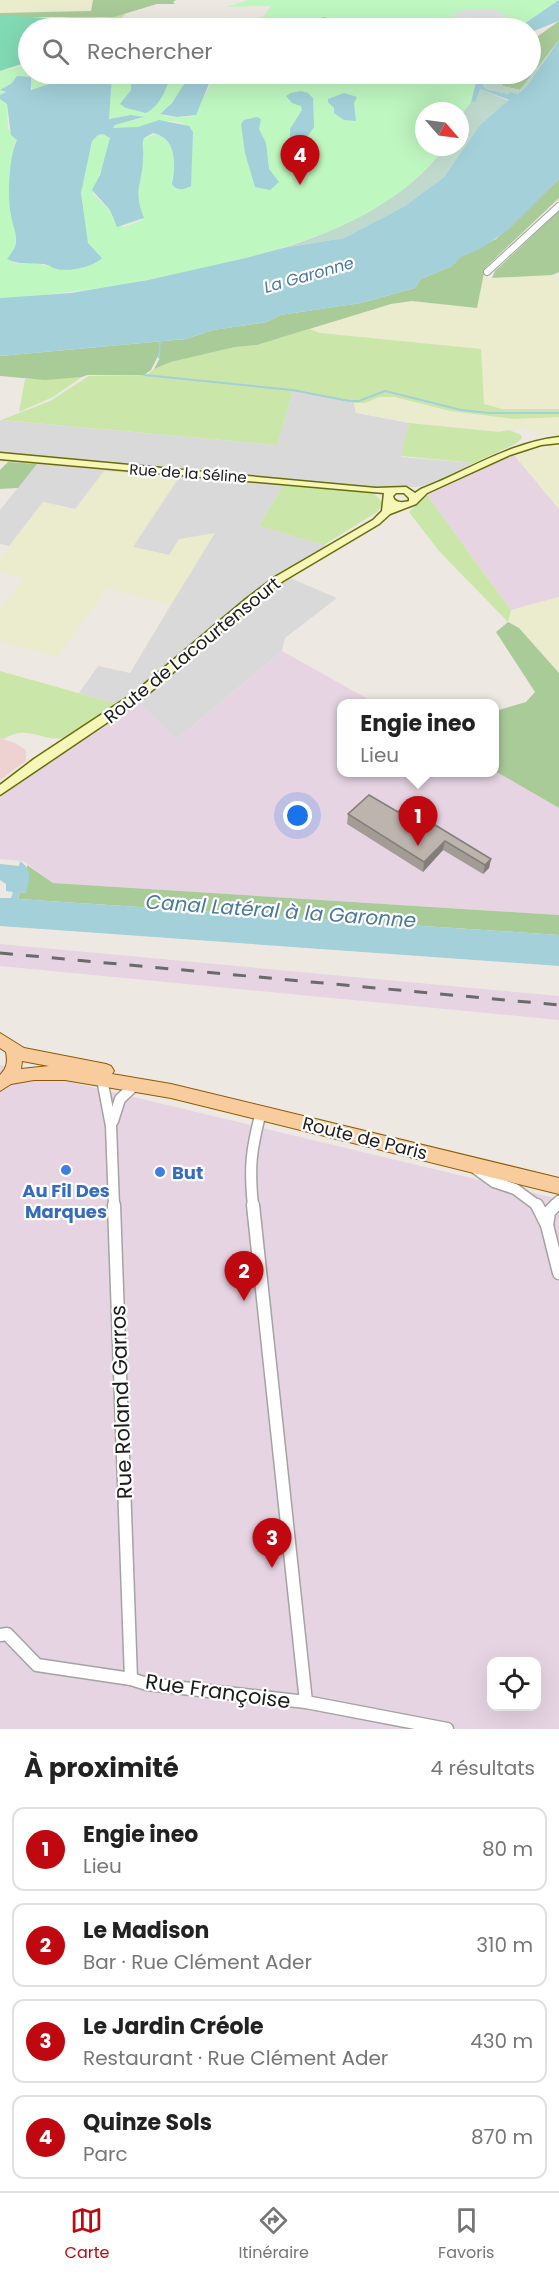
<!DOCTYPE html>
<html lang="fr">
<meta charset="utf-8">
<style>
body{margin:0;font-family:Poppins,sans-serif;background:#f6f6f6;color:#222}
.controls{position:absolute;right:18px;bottom:18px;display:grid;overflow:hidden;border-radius:12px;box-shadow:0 6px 24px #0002}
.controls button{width:54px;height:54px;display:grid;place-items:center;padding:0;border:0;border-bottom:2px solid #e0e0e0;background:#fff;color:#222;font:30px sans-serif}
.compass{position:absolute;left:415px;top:102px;width:54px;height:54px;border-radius:50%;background:#fff;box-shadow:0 6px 24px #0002;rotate:118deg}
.you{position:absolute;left:298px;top:816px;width:21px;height:21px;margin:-15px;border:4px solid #fff;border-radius:50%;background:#1a73e8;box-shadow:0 0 0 9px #1a73e833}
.badge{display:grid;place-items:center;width:39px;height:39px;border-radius:50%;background:#c00810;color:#fff;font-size:20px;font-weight:700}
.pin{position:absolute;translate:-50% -50px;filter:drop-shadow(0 2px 3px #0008)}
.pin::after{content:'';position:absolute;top:32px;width:21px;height:18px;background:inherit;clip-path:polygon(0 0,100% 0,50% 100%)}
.popup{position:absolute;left:337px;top:699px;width:162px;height:78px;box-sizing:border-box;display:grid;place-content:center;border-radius:12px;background:#fff;filter:drop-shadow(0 2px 4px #0005);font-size:20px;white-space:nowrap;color:#767676}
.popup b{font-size:22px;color:#222}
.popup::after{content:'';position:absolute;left:50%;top:100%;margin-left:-12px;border:12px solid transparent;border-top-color:#fff}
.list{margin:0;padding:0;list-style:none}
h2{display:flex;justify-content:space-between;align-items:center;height:78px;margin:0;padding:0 24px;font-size:26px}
h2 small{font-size:20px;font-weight:400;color:#767676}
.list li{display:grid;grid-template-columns:39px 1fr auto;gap:18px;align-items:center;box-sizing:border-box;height:84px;margin:0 12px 12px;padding:0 12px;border:2px solid #e0e0e0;border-radius:12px}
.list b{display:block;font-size:22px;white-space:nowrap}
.list p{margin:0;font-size:20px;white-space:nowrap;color:#767676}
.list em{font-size:20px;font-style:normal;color:#767676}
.icon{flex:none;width:33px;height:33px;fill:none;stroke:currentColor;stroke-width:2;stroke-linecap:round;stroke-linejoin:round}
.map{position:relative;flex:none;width:559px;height:1729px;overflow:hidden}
.search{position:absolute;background:#fff;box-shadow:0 6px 24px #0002;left:18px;right:18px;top:18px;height:66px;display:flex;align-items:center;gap:15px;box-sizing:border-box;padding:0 21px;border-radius:33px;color:#767676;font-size:22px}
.sheet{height:462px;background:#fff}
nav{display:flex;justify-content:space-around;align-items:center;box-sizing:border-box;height:84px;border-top:2px solid #e0e0e0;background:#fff;font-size:16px;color:#767676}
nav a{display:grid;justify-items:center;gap:3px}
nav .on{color:#c00810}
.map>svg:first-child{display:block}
.residential{fill:#dad9d9}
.commercial{fill:#eed1d1}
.industrial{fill:#e6d4e3;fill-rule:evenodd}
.farmland{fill:#ebebcd}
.grass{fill:#cae6a9}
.forest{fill:#a9cb98}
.wetland{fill:#bfdacd}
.park{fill:#bff7c1}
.pitch{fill:#82dab4}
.parking{fill:#e0e0e0}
.water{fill:#a3d0d9}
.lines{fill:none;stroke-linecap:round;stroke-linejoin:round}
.stream{stroke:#a3d0d9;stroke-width:2}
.street-far2-casing{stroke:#a3a3a3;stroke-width:8}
.street-far1-casing{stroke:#a3a3a3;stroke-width:13}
.street-casing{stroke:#a3a3a3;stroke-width:15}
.secondary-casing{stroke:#676d09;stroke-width:3}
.primary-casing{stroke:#8e5a06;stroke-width:2}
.street-far2{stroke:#fff;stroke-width:6}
.street-far1{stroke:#fff;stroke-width:10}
.street{stroke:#fff;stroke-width:12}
.secondary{fill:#f6f6b6;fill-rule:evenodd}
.primary{fill:#f8cc9c;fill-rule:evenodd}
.rail{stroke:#6a6a6a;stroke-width:3;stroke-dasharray:13 13;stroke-linecap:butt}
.wall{fill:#a39b96}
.shaded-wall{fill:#847e7a}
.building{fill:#bdb4ae;stroke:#847e7a;stroke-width:1.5}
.shop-dot{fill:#3f7fe0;stroke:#fff;stroke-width:2}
.labels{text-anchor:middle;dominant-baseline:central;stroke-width:4.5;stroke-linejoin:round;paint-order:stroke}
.far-street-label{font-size:15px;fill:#1c1c1c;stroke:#fff}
.far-water-label{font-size:16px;font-style:italic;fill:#4a79a0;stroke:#fff}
.street-label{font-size:18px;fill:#1c1c1c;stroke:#fff}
.shop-label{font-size:18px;font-weight:bold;fill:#366cbe;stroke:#fff;text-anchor:start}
.water-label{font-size:20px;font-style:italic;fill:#4a79a0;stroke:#fff}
.near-street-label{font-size:21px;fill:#1c1c1c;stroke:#fff}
</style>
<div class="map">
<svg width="559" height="1729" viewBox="0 0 559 1729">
<rect width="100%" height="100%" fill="#ede9e2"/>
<path class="residential" d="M293,391l61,12 2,10 53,10 -8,34 73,6 -47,22 -11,2h-30l-11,8 -92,-10 -24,41 79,23 -48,29 47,20 -52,40 -3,13 -106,89 -38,-38 -8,6 -51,-15 19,-27 32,7 84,-140 -45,22 -37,-8 -57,-38 -32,-7 -34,44 -9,-2v-34l37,-46 -37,-3v-41l277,25z"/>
<path class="commercial" d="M0,738l15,5 11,7v11l-26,19z"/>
<g class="industrial">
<path d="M514,455l45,54v88l-48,13 -84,-115z"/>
<path d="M282,651l93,52 -33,1v68l153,-1 64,37v107l-506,-32 -30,-22 -23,-2v-61l23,-20 81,-51 34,-25 38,38z"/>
<path d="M0,944l559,52v24l-559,-54z"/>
<path d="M0,1065l559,134v530h-559zM492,1662h44v44h-44z"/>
</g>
<g class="farmland">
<path d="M0,0h93l-1,11 -67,3 -25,-1z"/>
<path d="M536,275h16l7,3v130l-57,1 -18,-5 -174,-75 81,-25 21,-3 64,7 5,-30z"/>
<path d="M379,397h16l55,14 63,8 46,-2v18l-21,-1 -14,-6 -25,4 -90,-9 -53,-11 -2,-9h11z"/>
<path d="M552,446h7v63l-45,-54z"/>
<path d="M104,471l76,5 -47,71 36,8 10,-16 36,-6 -44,72 -64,-17 -49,69 -58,-16v-32l24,-31 -24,-6v-13l43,-57 32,7z"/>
<path d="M559,597v76l-40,-45 -11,-6 3,-12z"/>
</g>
<g class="grass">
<path d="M123,13l2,2 -15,12 1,1h-83v34l-26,8 -2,-48 61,-3c21,-7 43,4 62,-6z"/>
<path d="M310,329l10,4 161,16 3,55 18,5h57v8l-46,2 -63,-8 -55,-14h-16l-14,6h-11l-61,-12 -16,54 -276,-25 49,-19 39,-25 58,-1 7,-6 17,-7 64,-15 22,-2z"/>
<path d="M82,377l-29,20 -34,15 6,-33z"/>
<path d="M409,423l90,9 10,-2 12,5 1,3 -5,5 -43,20 -73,-7z"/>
<path d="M283,485l80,7c10,2 17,3 19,13l-5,7 -53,33 -65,-19z"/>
<path d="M427,495l84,115 -3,12 -69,-71 -30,-39z"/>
<path d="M0,671l117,33c-14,9 -36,29 -51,33 -24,7 -37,-14 -62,2l-4,-1z"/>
</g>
<g class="forest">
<path d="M93,0h83l-3,2 2,2h-18l-43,13h-114v-4l91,-2z"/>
<path d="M559,21v19l-39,50 -17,-4 -4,-6 3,-6h28l1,-33z"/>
<path d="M559,179v19l-74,70 -8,40 -65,-7 -21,3 -134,41 -22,2 -64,15 -17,7 6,-11 -1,-4 -8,16 -7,5h-57l-5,2 -37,3 -45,-4v-20l186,-17 27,-9 54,-8 13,-7 81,-12 54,-15 6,-9 31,-13 8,-9 36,-18z"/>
<path d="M559,211v61l-7,3 -60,3 3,-7z"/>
<path d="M8,462l29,2 -19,24 -18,1v-19z"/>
<path d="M508,622l11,6 40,45v135l-64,-37v-60l31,-9 9,-10 -39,-60z"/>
<path d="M27,865l26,18 506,32v20l-541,-36 2,-7 6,1z"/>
</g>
<g class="wetland">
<path d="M556,44l-29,42 -9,8h-10l-22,-5 -5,-4 4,-11 9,2 8,-2 -3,6 4,6 17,4z"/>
<path d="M480,89l29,12 -29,24 -36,52 -39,29 -61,32 -61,10c59,-18 125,-50 162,-101h15v-31l11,-14h5z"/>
</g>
<g class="park">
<path d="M248,0h311l-41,28h-310l56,-12 7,-10 -45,1z"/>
<path d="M28,65v9h19l2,10 -16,6 -3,-7c-10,-1 -22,-3 -27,7l2,3 -5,2v-24z"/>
<path d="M112,74h19v16l-10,14 5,4 20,5c14,-10 20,-23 25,-39h19l-4,2c-3,14 -14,28 -26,37 8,6 22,4 34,3l15,-29 4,-13h265l-7,28 -11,14v-5h-36v36h21c-57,78 -167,105 -256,124 -63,14 -125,24 -189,27v-199l7,5 1,25 9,11 -3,5 -3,71c4,8 7,21 4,30 -2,6 -4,8 -4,15l3,2 26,1 25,6 27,-6 8,-9 -12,-12 -7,-50 11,-52 6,-6 10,-1 2,10 -17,50 17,16 4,12 10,5 19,-7 -6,-22 6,-41 -1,-14 2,-5 13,-4c20,9 19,30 15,49l20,-36 1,-15c-21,-26 -55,3 -81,-4l3,-3 29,-7 -20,-2 -12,3 -4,-2z"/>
</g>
<g class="pitch">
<path d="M0,15l62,4 6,9h-40v34l-28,9z"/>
<path d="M323,17l58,11h-61l-5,-5z"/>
</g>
<path class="parking" d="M470,9l26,1 11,6 2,5 -8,5 -15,2 -16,-1 -16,-9 1,-6z"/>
<g class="water">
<path d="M559,0v21l-28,11 -1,-4h-12z"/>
<path d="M559,40v139l-51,51 -28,19 -19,8 -9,9 -31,13 -6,9 -54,15 -81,12 -13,7 -54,8 -27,9 -186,17v-58l71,-5 77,-13 98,-22 37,-10 61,-10 61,-32 39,-29 36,-52 29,-25 -29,-11 -4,13h-5l7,-28h7l-1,2 4,6 -6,3 4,4 22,5 2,-2 8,2 9,-8z"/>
<path d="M47,74h65l-3,45 22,-4 13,2 -29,8 -2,3 25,-1 21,-7 30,6 4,6 -2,54c-7,4 -15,5 -19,-2 4,-19 5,-46 -19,-51l-9,5c-3,7 0,11 -1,18 0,29 -11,32 1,62l-27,9 -7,-17 -18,-20 8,-15 10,-37 -7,-4 -5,1 -6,6 -11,52 7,50 14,15c-9,9 -33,14 -45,11 -5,-1 -8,-4 -13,-5 -14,-1 -25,1 -37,-5 3,-4 9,-11 9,-17 1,-10 -4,-17 -5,-27 -4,-18 -2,-59 6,-75l-6,-5 -4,-31 -7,-5v-4l6,-3 -6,-2 12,-7 5,-7 14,1v13l18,-6z"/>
<path d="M131,74h40c-4,14 -11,32 -25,39l-20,-5 -6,-4 11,-14z"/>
<path d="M190,74h23l-17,41 -19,2 -17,-3 12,-11 12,-19 -1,-3z"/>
<path d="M301,91l7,2 5,5 1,29 -9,13 3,10 9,14 -11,7 -10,-2 -6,-7v-33l12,-19 -1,-4 -9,-3 -6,-7 5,-3z"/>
<path d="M344,93l13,4 -3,6 2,18 -12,-1 -10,-7v-5l-6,-6v-3z"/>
<path d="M257,117l4,2 -2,10 7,14 3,26 10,13 -9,8 -15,-3 -10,-34 -4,-29 3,-4z"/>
<path d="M20,861c12,8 10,18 6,32l-6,-1 -2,7 541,36v31l-559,-40v-28h11l2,-6 -7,-1v-7l-6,-4v-16l19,2z"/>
</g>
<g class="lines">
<g class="stream">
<path d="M159,358l1,-18"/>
<path d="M144,375l148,15 57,11h10l26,-10 76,19 28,3h70"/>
</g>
<g class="street-far2-casing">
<path id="street-far2" d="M487,272l72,-66"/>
</g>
<g class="street-far1-casing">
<g id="street-far1">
<path d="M102,1079l9,47 3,80"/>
<path d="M113,1121l7,-22 15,-14"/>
<path d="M476,1169l18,13 21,7 23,17"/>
<path d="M253,1206c-4,-39 -2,-56 8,-94"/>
<path d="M554,1206l5,-5"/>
</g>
</g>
<g class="street-casing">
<g id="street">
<path d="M114,1205l17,474"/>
<path d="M253,1205l53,497"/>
<path d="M537,1205l10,20 2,-13 7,-7"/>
<path d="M547,1225l12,48"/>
<path d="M0,1635l7,-1 30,31 94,14 16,5 159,18 141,27"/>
</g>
</g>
<g class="secondary-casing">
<path id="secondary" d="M559,437v6l-18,2 -31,10 -83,38 -11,11 -26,10 -11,10 -96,57 -29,22 -112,96 -142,96v-10l34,-26 100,-66 112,-94 29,-22 98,-57 9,-9 2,-18 -384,-34v-6l376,35 30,-1 9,6 6,-4c47,-18 87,-46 138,-52zM396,493h8l5,5v3c-6,2 -15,2 -16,-5z"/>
</g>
<g class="primary-casing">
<path id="primary" d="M0,1033l24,15 82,16 5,2 3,5 -2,3 59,10 388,94v16l-388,-96 -106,-18h-31l-23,4 -11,7v-16c7,-7 8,-13 6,-23l-6,-4zM22,1061l27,5 -28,3z"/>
</g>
<use href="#street-far2" class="street-far2"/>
<use href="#street-far1" class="street-far1"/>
<use href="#street" class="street"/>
<use href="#secondary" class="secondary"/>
<use href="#primary" class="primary"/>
<path class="rail" d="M0,953l559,52"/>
</g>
<path class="wall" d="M398,812l93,47 -2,9 -6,6 -40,-24 -20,22 -76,-48 1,-10z"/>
<g class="shaded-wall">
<path d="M445,841l-2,9 -20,22 1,-10z"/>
<path d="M491,859l-2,9 -6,6 2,-9z"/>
</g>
<path class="building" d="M369,795l29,17 6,-6 87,53 -6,6 -40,-24 -21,21 -76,-48z"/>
<g class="shop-dot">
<circle cx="66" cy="1170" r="6"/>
<circle cx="160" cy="1172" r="6"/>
</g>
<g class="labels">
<g class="far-street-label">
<text transform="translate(188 473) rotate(4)">Rue de la Séline</text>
</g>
<g class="far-water-label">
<text transform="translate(309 275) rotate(-16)">La Garonne</text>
</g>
<g class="street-label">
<text transform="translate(192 650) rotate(-39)">Route de Lacourtensourt</text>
<text transform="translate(365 1138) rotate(14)">Route de Paris</text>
</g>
<g class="shop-label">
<text x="172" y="1172">But</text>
<text x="66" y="1190" text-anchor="middle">Au Fil Des<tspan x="66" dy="21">Marques</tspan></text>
</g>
<g class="water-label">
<text transform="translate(281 911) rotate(4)">Canal Latéral à la Garonne</text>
</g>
<g class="near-street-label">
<text transform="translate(121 1402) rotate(-92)">Rue Roland Garros</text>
<text transform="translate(218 1691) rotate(8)">Rue Françoise</text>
</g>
</g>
</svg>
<div class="controls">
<button><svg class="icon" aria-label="locate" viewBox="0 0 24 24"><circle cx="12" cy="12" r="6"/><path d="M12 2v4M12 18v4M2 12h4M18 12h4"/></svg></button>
</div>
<svg class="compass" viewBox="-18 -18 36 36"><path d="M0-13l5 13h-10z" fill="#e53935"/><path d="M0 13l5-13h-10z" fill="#767676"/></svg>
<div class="you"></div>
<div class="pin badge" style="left:418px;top:846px">1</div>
<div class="popup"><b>Engie ineo</b>Lieu</div>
<div class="pin badge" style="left:244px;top:1301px">2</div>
<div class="pin badge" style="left:272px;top:1568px">3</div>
<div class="pin badge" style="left:300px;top:185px">4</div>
<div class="search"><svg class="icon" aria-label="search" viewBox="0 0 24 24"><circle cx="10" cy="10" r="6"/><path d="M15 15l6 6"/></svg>Rechercher</div>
</div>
<section class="sheet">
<h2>À proximité<small>4 résultats</small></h2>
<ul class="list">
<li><span class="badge">1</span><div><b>Engie ineo</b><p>Lieu</p></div><em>80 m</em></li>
<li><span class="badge">2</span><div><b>Le Madison</b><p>Bar · Rue Clément Ader</p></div><em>310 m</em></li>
<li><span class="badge">3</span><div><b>Le Jardin Créole</b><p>Restaurant · Rue Clément Ader</p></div><em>430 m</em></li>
<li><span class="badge">4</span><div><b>Quinze Sols</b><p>Parc</p></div><em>870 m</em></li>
</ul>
</section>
<nav>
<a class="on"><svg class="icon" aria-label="map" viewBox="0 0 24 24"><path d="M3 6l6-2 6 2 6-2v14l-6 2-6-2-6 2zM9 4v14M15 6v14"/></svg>Carte</a>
<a><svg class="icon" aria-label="directions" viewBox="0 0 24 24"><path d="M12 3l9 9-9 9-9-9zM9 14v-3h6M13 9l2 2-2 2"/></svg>Itinéraire</a>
<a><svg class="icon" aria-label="saved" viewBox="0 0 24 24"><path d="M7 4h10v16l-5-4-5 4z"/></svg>Favoris</a>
</nav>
